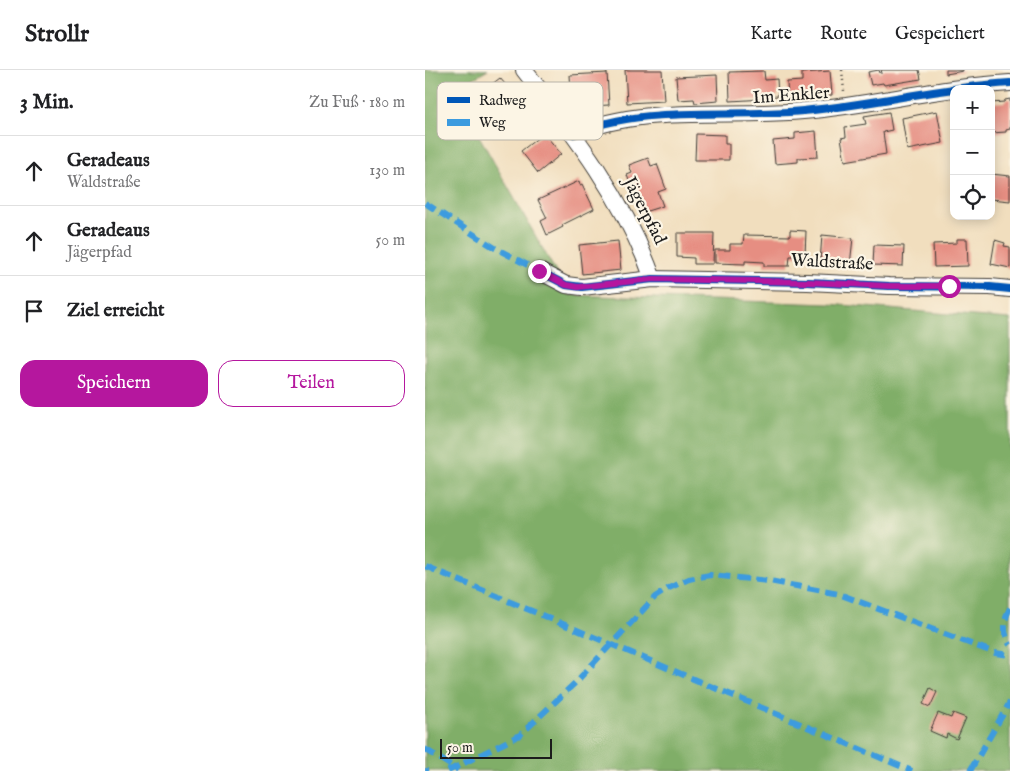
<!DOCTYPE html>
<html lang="de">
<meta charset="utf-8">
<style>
body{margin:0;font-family:"IM FELL English",serif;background:#f6f6f6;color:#202124}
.controls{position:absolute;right:15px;top:15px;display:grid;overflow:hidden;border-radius:10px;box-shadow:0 2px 12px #0003}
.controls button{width:45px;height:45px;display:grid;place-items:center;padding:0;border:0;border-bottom:1px solid #e0e0e0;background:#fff;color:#202124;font:25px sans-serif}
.scale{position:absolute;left:15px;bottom:12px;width:112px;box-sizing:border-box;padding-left:5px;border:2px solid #1c1c1c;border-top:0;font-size:14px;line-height:18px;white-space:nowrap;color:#1c1c1c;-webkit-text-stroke:4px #fcf5e5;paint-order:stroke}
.stop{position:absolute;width:15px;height:15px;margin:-11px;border:4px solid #b5179e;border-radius:50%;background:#fff}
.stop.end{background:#b5179e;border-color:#fff;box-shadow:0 1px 5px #0008}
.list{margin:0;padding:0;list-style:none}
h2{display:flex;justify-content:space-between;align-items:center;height:65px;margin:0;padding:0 20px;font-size:21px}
h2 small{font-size:16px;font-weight:400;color:#757577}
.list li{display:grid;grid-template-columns:32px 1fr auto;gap:15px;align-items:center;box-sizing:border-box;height:70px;padding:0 20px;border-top:1px solid #e0e0e0}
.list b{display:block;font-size:19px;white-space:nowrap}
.list p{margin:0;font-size:16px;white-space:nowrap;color:#757577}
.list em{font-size:16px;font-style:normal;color:#757577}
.actions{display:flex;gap:10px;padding:15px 20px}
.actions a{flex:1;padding:11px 0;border:1px solid #b5179e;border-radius:15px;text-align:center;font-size:18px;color:#b5179e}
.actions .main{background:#b5179e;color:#fff}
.icon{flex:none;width:28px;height:28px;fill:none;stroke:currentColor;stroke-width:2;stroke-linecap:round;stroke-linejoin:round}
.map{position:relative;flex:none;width:585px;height:701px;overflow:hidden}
header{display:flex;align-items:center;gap:30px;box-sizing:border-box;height:70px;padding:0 25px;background:#fff;border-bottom:1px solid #e0e0e0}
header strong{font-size:24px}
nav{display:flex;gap:28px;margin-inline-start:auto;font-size:18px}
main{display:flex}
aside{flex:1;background:#fff}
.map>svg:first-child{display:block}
.forest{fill:#80ae67;stroke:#4e6542}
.building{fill:#e68e82}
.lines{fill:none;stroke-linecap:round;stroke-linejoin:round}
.street-casing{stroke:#3c3934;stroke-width:18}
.path{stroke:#3c3934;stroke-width:2.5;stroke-dasharray:1 4;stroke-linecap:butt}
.street{stroke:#fff;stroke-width:16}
.quiet{stroke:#3c9bdf;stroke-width:6;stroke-dasharray:12 6;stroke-linecap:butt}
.cycleway-casing{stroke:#fcf5e5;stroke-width:11}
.cycleway{stroke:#0057b8;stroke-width:8}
.route{stroke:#b5179e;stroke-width:6}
.labels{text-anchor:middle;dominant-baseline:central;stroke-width:4.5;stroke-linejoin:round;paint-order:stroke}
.street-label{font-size:18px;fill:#1c1c1c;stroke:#fcf5e5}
.key{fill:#fcf5e5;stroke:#b9b4a9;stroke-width:1}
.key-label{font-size:14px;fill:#1c1c1c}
</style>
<header>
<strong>Strollr</strong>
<nav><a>Karte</a><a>Route</a><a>Gespeichert</a></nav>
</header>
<main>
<aside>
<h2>3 Min.<small>Zu Fuß · 180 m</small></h2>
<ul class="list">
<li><svg class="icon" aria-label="ahead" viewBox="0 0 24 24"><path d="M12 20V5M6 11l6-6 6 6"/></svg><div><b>Geradeaus</b><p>Waldstraße</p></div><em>130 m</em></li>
<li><svg class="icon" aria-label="ahead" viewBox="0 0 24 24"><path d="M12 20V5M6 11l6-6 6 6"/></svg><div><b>Geradeaus</b><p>Jägerpfad</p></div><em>50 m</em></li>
<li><svg class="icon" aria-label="arrive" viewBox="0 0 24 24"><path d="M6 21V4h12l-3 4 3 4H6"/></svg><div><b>Ziel erreicht</b></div></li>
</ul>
<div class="actions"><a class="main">Speichern</a><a>Teilen</a></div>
</aside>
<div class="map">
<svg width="585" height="701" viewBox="0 0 585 701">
<rect width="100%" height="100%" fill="#fcf5e5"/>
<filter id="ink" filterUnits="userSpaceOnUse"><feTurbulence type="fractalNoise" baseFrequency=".02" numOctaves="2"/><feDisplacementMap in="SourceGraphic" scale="10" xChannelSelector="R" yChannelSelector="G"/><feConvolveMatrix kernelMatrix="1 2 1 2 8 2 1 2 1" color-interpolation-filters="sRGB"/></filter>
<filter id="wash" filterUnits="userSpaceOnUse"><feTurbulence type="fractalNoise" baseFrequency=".0096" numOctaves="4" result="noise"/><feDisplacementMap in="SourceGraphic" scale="20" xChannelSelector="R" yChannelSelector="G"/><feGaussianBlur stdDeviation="1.12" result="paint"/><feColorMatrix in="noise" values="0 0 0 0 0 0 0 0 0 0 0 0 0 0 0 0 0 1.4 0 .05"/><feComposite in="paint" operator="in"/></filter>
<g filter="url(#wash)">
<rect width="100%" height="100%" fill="#f1debe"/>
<path class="forest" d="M0,0h63l-35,20 116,205 260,9 181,15v452h-585z"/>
<g id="blocks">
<g class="building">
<path d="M200,0h37l2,31 -37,2z"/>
<path d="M454,0l1,3h2l-1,-3h38l2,9 -37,6 -1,-2 -12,2 -3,-13z"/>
<path d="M521,0h17v1l-17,3z"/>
<path d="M339,1l1,9 12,-1 1,17 -13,1v2l-35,2 -1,-29z"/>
<path d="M405,1l2,24 -26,2v2l-18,1 -1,-18 15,-1v-8z"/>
<path d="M182,3l2,32 -37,2 -2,-32z"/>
<path d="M292,5l1,26 -23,2 -1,-4 -16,1 -2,-23z"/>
<path d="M75,8l15,18 -32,27 -20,-26 11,-8 4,6z"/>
<path d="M585,29v30l-4,1v2l-15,1v-30l13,-1 1,-2z"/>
<path d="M512,41l6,32 -36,7 -5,-32z"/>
<path d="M464,42l3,18 -9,2 3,22 -41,7 -4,-23 5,-1 -1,-10 21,-3 -2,-8z"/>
<path d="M391,61l2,26 -20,1v4l-23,2 -2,-23 22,-2v-6z"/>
<path d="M119,63l17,21 -23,19 -17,-22z"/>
<path d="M271,64l29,1v9h4v16h-34z"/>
<path d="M223,88l3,8 6,-2 9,25 -8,3 5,14 -19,6 -5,-14 -3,2 -9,-25 5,-2 -3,-8z"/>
<path d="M566,104l19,2v25l-19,-2z"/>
<path d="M154,111l1,4 2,-1 12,25 -32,16 1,2 -16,8 -6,-14 6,-3 -9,-18z"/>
<path d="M365,160l16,1 -1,25h-15l-1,10h-25v-4l-19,-1v3l-30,-1v-13h15v-6h13l1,-9 46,1z"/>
<path d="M252,163h37l-1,31h-19v-6l-17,-1z"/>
<path d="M397,165l31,3 -3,27 -30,-3z"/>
<path d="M532,169h10l1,27 -34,1 -1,-23 24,-1z"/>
<path d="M570,170l10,3 -1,3 6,1v21l-19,-4z"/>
<path d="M193,171l3,29 -39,4 -3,-29z"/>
<path d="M449,175l30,1 -1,20 -30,-1z"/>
<path d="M505,618l7,4 -7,15 -7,-3z"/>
<path d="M513,643l13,5 2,-5 13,5 -9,21 -10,-5 -1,4 -16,-7z"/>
</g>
</g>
</g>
<g filter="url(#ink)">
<use href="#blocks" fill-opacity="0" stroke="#3c3934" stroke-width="1"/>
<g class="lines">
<g class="street-casing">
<g id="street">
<path d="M99,0c51,65 101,130 129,209"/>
<path d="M149,64c68,-30 156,-16 229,-23 70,-6 137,-24 207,-28"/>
<path d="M114,201l27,14 16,2 71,-8 155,3 81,4 101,1 20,2"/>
</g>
</g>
<path class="path" d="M417,0l2,21"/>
<use href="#street" class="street"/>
<g class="quiet">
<path d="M0,133l70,45 44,23"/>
<path d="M0,496l487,205"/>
<path d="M585,538c-7,13 -7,24 0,37"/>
<path d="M0,679l33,21"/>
<path d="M0,701h3"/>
<path d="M23,701l72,-36 56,-53 79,-85 14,-9 20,-9 21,-4 59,6 70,13 156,59 15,2"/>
<path d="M545,701l40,-69"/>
</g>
<g class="cycleway-casing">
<g id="cycleway">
<path d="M149,64c68,-30 156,-16 229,-23 70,-6 137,-24 207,-28"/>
<path d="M114,201l27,14 16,2 71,-8 155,3 81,4 101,1 20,2"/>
</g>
</g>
<use href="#cycleway" class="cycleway"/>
</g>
</g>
<g class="lines" filter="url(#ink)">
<path class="route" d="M114,201l27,14 12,2 75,-8 155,3 81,4h60"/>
</g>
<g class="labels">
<g class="street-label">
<text transform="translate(366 26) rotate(-4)">Im Enkler</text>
<text transform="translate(219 141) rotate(63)">Jägerpfad</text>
<text transform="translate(407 193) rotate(3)">Waldstraße</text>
</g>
</g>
<rect x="12" y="12" width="166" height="58" rx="8" class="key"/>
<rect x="22" y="27" width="23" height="6" fill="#0057b8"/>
<rect x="22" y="49" width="23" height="7" fill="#3c9bdf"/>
<g class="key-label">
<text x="54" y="35">Radweg</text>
<text x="54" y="57">Weg</text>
</g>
</svg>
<div class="controls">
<button>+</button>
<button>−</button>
<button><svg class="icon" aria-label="locate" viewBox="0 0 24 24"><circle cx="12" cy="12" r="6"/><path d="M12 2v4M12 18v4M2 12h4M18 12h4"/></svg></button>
</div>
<div class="scale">50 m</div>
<div class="stop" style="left:524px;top:216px"></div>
<div class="stop end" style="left:114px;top:201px"></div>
</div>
</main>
